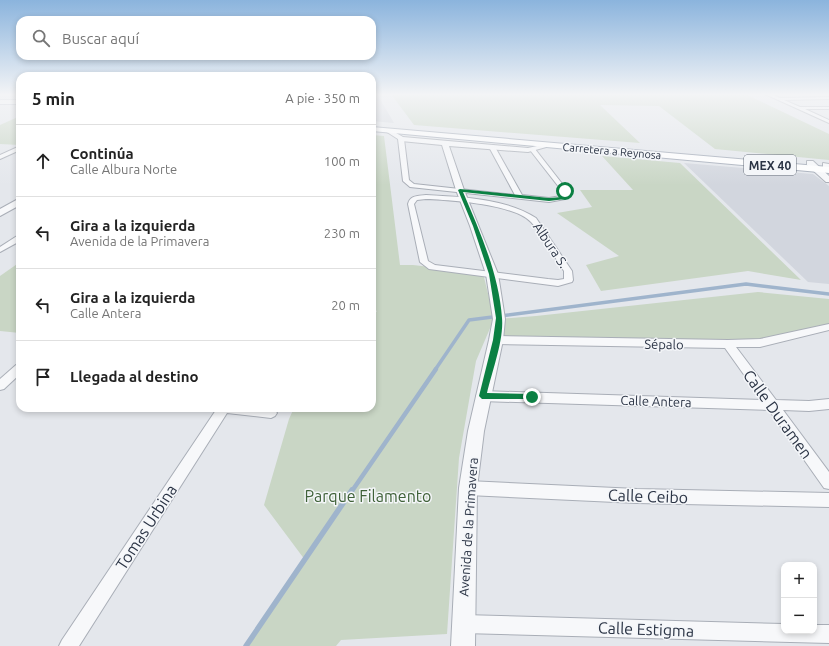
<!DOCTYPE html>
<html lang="es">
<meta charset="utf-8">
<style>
body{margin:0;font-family:Ubuntu,sans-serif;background:#f6f6f6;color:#222}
.controls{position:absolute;right:12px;bottom:12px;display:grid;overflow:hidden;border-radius:8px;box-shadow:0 2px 6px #0003}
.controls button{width:36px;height:36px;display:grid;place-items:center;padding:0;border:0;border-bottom:1px solid #e0e0e0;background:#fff;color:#222;font:20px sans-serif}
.stop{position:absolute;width:12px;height:12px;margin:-9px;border:3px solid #0b8043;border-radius:50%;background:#fff}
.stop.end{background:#0b8043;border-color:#fff;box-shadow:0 1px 4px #0008}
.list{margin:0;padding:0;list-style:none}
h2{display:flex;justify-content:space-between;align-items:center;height:52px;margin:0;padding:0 16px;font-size:17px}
h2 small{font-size:13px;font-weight:400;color:#767676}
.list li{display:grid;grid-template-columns:26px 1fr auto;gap:12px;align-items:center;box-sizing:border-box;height:72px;padding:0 16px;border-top:1px solid #e0e0e0}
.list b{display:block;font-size:15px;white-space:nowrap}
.list p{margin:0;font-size:13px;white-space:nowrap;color:#767676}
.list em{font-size:13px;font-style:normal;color:#767676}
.icon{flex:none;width:22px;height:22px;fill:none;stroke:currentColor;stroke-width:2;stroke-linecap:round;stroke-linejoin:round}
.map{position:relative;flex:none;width:829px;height:646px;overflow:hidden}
.search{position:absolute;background:#fff;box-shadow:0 2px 6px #0003;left:16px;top:16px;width:360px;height:44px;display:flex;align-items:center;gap:10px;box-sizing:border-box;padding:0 14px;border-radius:12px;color:#767676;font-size:15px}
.panel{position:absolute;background:#fff;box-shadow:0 2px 6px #0003;left:16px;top:72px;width:360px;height:340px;border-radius:12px}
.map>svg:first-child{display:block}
.built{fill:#d2d6de}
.green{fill:#c9d6c5}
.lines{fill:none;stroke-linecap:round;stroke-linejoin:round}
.stream-far2{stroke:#9fb4cc;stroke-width:3.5}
.stream-far1{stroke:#9fb4cc;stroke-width:4.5}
.stream{stroke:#9fb4cc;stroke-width:5.5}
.minor-casing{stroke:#a9aeb7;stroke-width:2}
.tertiary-casing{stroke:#a9aeb7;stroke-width:2}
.primary-casing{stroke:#a3abb8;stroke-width:2}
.minor{fill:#f7f8fa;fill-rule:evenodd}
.tertiary{fill:#f7f8fa;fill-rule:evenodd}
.primary{fill:#fff;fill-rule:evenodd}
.route{fill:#0b8043}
.labels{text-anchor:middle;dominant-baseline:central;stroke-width:3;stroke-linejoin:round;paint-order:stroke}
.far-street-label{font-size:11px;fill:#2b3445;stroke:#f4f6f9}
.shield{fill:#f4f6f9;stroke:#676e7b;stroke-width:1}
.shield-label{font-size:12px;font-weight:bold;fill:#2b3445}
.street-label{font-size:13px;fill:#2b3445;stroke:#f4f6f9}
.near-street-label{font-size:16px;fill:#2b3445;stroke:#f4f6f9}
.near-park-label{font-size:16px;fill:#3f6138;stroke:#f4f6f9}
</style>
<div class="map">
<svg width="829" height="646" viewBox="0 0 829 646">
<rect width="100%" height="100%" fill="#e4e7ec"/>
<g class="built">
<path d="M372,94h5l17,29 -22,-2z"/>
<path d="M684,163l129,11 16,12v98l-21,-2z"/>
</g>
<g class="green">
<path d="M391,94h354l84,40v26l-114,-11 -56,-43 -59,-1 40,38 -226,-18z"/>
<path d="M20,116v29l-20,-1v-19z"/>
<path d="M372,135l12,1 16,129h13l70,8 10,41 -2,12 -15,35 -17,97 -12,176 -106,6 -5,6h-90l59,-86 -41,-55 25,-86 5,-11h78v-92l5,-5 -5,-2z"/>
<path d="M602,156l78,7 121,117 -53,-9 -147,20 -15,-26 33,-9 -62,-43 35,-6 -12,-17h53z"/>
<path d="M20,262v71l-20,-2v-55z"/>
<path d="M758,292l71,7v28l-69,16 -264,-3 3,-21 37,-3z"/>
</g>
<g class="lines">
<path class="stream-far2" d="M435,370l34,-50 277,-36 83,10"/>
<path class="stream-far1" d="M352,491l84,-122"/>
<path class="stream" d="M246,646l106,-156"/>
<g class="minor-casing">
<g id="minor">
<path d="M765,94h6l9,4 49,-1v2l-45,1 16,7h29v2h-24l24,11v3z"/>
<path d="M401,137l3,2 5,41 5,4 101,11 -26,-48 3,-2 3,2 27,48 27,3 12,-2 1,-1v-4l-32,-41 3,-2 2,1 32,41 2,6 -4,3 -16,3 -139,-15 -7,-6 -5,-42z"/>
<path d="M20,146v4l-20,9v-4z"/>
<path d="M426,195c35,2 79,3 110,23l36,53 1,9 -1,2 -14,4 -129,-17 -9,-7 -12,-58c2,-9 10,-8 18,-9zM426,199c24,1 88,5 105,23 11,12 23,35 33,49v8l-6,1 -10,-1 -113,-14 -7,-4 -14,-57 3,-4z"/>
<path d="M17,236h3v5l-20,11v-5z"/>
<path d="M829,324v6l-69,17h-24l40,53 33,1 20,-2v10l-20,2 -26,-1 46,62v17l-5,-1 -55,-78 -287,-9 -4,-2 -2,-3 2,-3 4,-2 280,9 -37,-52 -229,-4 -4,-1 -1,-3 1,-3 4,-1 232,4 32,-1z"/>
<path d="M20,364v10l-16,15 -4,1v-11l16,-14z"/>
<path d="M215,408h55l5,2 2,3 -2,3 -4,2 -44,-5 -148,233h-20l3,-6 154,-230z"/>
<path d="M468,481l169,8 192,4v14l-192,-4 -169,-8 -5,-2 -2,-5 2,-5z"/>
<path d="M463,615l321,9v7h30v-6h15v18l-366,-10 -6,-3 -3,-6 3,-6z"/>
</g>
</g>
<g class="tertiary-casing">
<g id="tertiary">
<path d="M387,130h4l12,7 125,11 18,-4 4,2 -22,6 -79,-6 15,44 34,84 7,45 -2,21 -19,91 -7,57 -2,158h-24l8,-158 9,-57 21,-91 4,-21 -7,-45 -16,-48 -14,-36 -14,-45 -41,-4 -14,-9z"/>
<path d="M807,161h6l16,15v6h-3l-19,-17z"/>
<path d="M823,163l6,1v6l-6,-3z"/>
<path d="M20,198v7l-20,11v-7z"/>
</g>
</g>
<g class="primary-casing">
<g id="primary">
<rect x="0" y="100" width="20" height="4"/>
<path d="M372,127l457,40v6l-457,-42z"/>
</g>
</g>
<use href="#minor" class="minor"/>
<use href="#tertiary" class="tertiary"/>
<use href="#primary" class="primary"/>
</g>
<linearGradient id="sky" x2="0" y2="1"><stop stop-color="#8bb4dd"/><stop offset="0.51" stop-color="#f3f4f6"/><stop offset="1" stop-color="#f3f4f6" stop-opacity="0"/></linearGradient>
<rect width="829" height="185" fill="url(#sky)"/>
<path class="route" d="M460,189l89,9 13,-1 2,-1v-6l3,1 1,5 -3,3 -16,2 -86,-9c17,40 36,82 39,126 2,22 -10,53 -15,75l45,1 4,3 -1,2h-53l-3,-3 14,-56 3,-22 -7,-44 -16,-48 -15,-36z"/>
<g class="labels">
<g class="far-street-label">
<text transform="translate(612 151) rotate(5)">Carretera a Reynosa</text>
</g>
<rect class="shield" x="744" y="155" width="52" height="20" rx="3"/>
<g class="shield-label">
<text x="770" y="165">MEX 40</text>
</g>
<g class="street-label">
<text transform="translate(551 245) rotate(56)">Albura S.</text>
<text transform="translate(664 344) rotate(1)">Sépalo</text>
<text transform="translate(656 401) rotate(2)">Calle Antera</text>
<text transform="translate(468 527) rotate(-86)">Avenida de la Primavera</text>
</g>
<g class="near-street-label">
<text transform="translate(778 414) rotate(54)">Calle Duramen</text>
<text transform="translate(648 496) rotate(2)">Calle Ceibo</text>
<text transform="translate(146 527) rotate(-57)">Tomas Urbina</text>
<text transform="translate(646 629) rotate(2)">Calle Estigma</text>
</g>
<g class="near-park-label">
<text x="368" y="496">Parque Filamento</text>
</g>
</g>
</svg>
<div class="controls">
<button>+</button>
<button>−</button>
</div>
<div class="stop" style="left:565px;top:191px"></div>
<div class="stop end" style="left:532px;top:397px"></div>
<div class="search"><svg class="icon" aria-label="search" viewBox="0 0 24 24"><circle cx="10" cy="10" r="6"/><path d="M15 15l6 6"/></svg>Buscar aquí</div>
<section class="panel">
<h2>5 min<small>A pie · 350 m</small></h2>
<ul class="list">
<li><svg class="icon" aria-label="ahead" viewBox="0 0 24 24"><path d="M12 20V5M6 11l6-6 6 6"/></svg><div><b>Continúa</b><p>Calle Albura Norte</p></div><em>100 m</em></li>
<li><svg class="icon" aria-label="left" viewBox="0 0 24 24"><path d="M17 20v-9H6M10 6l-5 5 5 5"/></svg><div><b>Gira a la izquierda</b><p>Avenida de la Primavera</p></div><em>230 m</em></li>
<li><svg class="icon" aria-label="left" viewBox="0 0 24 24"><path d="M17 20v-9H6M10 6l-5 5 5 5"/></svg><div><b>Gira a la izquierda</b><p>Calle Antera</p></div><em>20 m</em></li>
<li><svg class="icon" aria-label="arrive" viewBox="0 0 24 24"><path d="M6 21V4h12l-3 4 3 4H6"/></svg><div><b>Llegada al destino</b></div></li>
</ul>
</section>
</div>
